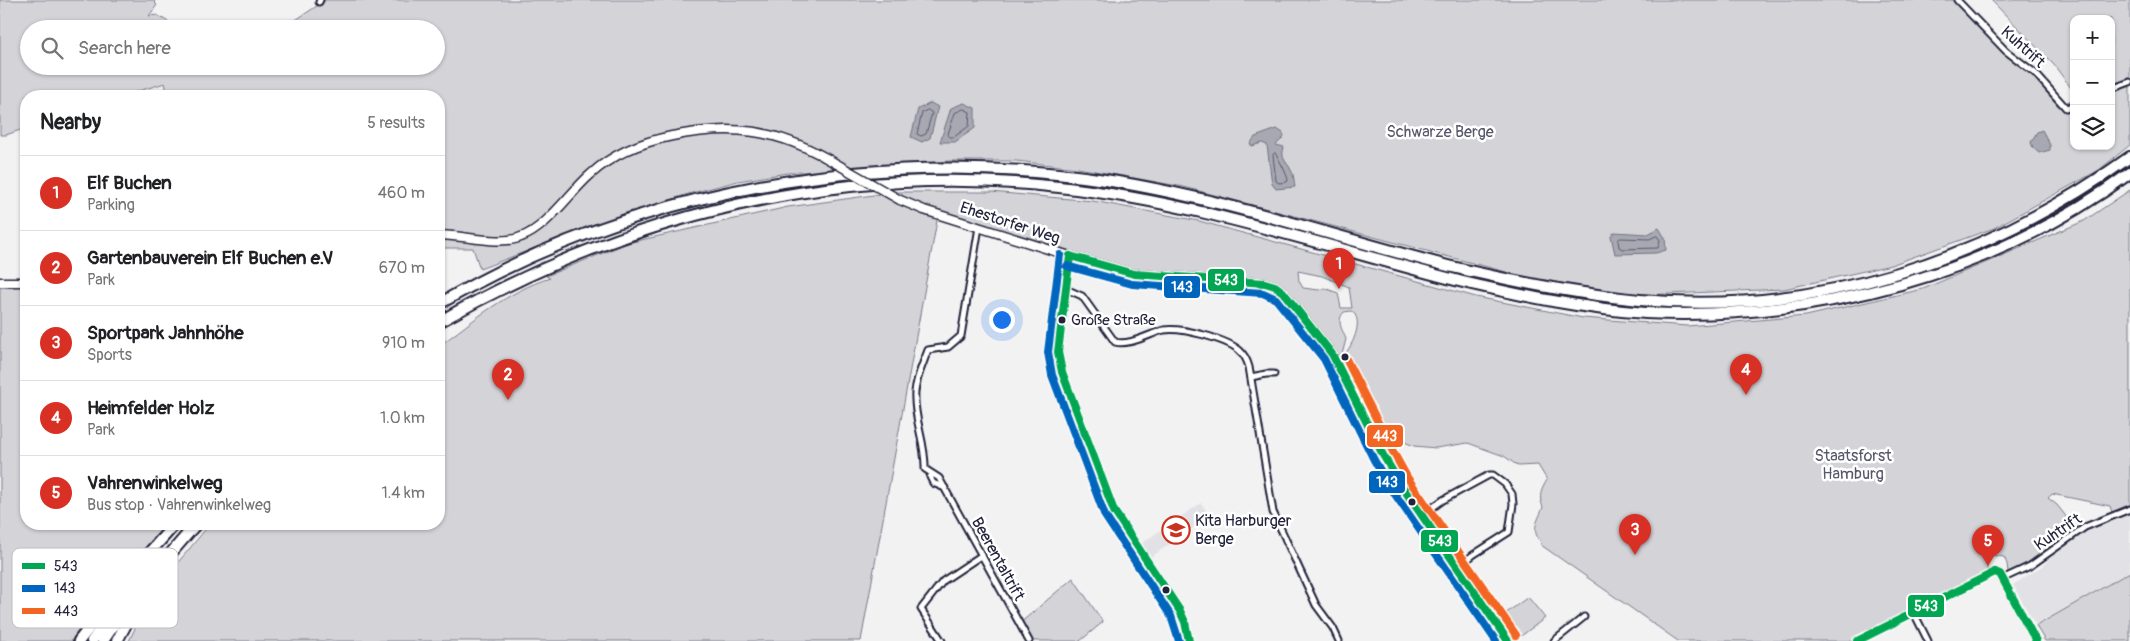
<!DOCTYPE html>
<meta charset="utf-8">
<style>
body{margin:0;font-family:Pangolin,sans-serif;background:#f2f2f2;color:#202124}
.controls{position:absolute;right:15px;top:15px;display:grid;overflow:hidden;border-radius:10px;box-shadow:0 1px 4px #0004}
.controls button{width:45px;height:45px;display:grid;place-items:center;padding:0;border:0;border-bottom:1px solid #e0e0e0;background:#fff;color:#202124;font:25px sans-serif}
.you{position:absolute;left:1001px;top:319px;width:18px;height:18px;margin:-12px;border:4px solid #fff;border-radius:50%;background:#1a73e8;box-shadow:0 0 0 8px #1a73e833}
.badge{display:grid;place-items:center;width:32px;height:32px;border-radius:50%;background:#d93025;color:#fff;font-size:16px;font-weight:700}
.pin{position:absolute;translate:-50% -41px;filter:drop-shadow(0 1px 2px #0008)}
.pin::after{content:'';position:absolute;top:26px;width:18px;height:15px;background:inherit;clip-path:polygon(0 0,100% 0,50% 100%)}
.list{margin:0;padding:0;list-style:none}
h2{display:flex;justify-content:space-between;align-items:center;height:65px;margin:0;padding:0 20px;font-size:21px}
h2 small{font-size:16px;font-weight:400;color:#757577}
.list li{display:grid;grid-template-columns:32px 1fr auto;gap:15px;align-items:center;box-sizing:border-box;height:75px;padding:0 20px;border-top:1px solid #e0e0e0}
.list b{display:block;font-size:19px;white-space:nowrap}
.list p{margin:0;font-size:16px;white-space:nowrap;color:#757577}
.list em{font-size:16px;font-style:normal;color:#757577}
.icon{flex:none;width:28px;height:28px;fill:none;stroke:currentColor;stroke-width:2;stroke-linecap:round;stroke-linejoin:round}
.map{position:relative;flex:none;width:2130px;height:641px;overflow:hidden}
.search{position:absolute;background:#fff;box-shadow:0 1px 4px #0004;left:20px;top:20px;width:425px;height:55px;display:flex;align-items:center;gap:12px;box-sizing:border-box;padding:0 18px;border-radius:28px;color:#757577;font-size:19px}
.panel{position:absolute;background:#fff;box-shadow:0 1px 4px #0004;left:20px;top:90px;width:425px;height:440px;border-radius:20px}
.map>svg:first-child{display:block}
.built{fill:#e2e2e6}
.green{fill:#d3d3d8;stroke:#7a7a8a;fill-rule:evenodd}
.water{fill:#a8a8b2;stroke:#727282}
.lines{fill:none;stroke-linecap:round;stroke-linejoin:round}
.shore{stroke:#58586b;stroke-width:1}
.minor-casing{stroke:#22223b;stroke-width:9}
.tertiary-casing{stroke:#22223b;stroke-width:10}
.secondary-casing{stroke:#22223b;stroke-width:11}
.motorway-casing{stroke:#22223b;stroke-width:14}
.minor{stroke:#fff;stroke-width:5}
.tertiary{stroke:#fff;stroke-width:6}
.secondary{stroke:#fff;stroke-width:8}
.motorway{stroke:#fff;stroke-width:10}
.secondary-bridge-casing{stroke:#22223b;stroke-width:11;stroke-linecap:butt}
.secondary-bridge{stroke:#fff;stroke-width:8}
.bus-1-casing{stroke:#fff;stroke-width:11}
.bus-2-casing{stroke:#fff;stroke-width:11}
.bus-3-casing{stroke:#fff;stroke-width:11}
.bus-1{stroke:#00a651;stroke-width:8}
.bus-2{stroke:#0065bd;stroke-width:8}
.bus-3{stroke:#f26522;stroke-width:8}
.bus-dot{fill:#22223b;stroke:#fff;stroke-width:2}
.labels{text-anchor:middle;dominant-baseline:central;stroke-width:5;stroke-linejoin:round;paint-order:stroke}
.bus-label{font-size:15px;fill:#22223b;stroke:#fff;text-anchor:start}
.street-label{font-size:16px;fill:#22223b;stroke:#fff}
.park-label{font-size:16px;fill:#57576a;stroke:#fff}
.poi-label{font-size:16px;fill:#22223b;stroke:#fff;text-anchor:start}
.key{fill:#fff;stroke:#bdbdc4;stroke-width:1}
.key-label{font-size:14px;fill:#22223b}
.line-badge{stroke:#fff;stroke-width:2}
.badge-label{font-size:14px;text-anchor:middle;font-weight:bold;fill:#fff}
</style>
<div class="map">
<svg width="2130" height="641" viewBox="0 0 2130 641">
<rect width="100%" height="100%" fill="#f2f2f3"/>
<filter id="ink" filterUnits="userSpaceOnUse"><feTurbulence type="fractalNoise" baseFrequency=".02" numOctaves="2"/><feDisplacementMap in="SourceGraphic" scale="10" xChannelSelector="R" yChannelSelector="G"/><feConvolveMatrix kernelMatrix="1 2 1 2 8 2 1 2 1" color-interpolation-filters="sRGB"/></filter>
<g filter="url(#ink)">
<g class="built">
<path d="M1201,503l9,13 -59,41 -9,-14z"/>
<path d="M2130,512v60l-94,54 -23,-41 28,-18 19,-18 22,-15 18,-10z"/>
</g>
<g class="green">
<path d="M0,0h155l-1,2 3,3 -8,11 8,-1 23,14h-151v37h407v-37h-154l44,-29h1627l55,55 21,16 29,35 16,-7v47h37v-127h-37v73l-20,-27 -63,-65h139v145l-31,25 -105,58 -103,37 -107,24 -141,6 -110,-16 -349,-92 -106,-19 -62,-7h-66l-163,12 -49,8 -50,13 -96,32 -112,43 -7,-21h-34v-152h-271l-3,-13 -43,13h-96v32l-20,7h-6z"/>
<path d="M2130,190v318l-18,4 -2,-6 -58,-12 -4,4 9,7 19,24 -45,32 -23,11 -1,-8 -3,-7 -13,-2 -4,3v13l-3,4 -133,66h-173l-137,-96 -1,-5c-10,-10 -1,-21 3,-33 -5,-10 -2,-17 4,-27l-9,-15 -20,1 -14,-10 -36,-13 -32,5 -22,-2 -17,-7 -5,-9 -8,7 -43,-79c10,-8 25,-39 10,-47l-7,1c-8,9 -2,17 2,27l-3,12 -4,5 -50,-61 -15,-14 -144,-11 -192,-55 -77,426h-732l8,-17 19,-28 5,4 2,-5 -5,-4 17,-25 35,-42h229v-178c35,-26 69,-55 111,-68l-4,-2 82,-33 160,-36 107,-15h96l102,9 106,20 277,76 107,21 104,8 119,-10 117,-27 161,-68zM1298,271l24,5 27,11 3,21h-11l-3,-15 -14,-5 -5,2 -16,-2 -4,-7z"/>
<path d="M26,285v239h143l-82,94 -16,23h-71v-355z"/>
<path d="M2130,572v69h-85l-9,-15z"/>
<path d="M1073,578l30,44 -23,19h-51l-10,-17z"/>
<path d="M1528,597l17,21 -28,21 -16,-22z"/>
</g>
<g class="water">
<path d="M931,103l7,4 -8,31 -8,4 -11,-5 7,-28z"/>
<path d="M964,103l11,5v20l-20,14h-15l11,-34z"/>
<path d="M1277,129l6,4 1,4 -8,8 8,2c-4,13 3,14 7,23 3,4 3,12 4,17l-19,2 -4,-5 -5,-39 -5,-2 -10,3 -2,-2 5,-7z"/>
<path d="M2042,130l8,15v5l-11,3 -6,-5 -2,-6 6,-10z"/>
<path d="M1659,228l6,10 1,12 -10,3 -41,1 -4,-18 3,-4 34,2z"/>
</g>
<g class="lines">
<g class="shore">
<path d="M964,109l6,3 -1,14 -15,11h-5l-1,-3 7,-21z"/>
<path d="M928,110l4,3 -6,21 -5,2 -4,-2 5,-21z"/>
<path d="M1275,153c3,4 12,21 13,27l-1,2 -8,1 -3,-2 -3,-26z"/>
<path d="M1657,236l3,4 -2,8 -36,1 -3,-2 -1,-7 2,-2 29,1z"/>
</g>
<g class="minor-casing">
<g id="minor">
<path d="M1957,0l49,51 29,22 31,35 8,-3"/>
<path d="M319,2l1,-2"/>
<path d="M2111,89l19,-7"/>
<path d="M979,227l-18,109 -13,11 -20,3c-5,14 -12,28 -13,42 -2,26 11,51 10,77l14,9 90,163"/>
<path d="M1066,289l16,7 33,46c15,4 34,-8 49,-12 17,-3 62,9 75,20 6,5 8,10 10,17l24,145 43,93 17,23 6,13"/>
<path d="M1251,377l15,-3h8"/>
<path d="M933,475l-3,2 3,6 12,5"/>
<path d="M1422,515l21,-15 46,-25h4l12,9 7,10 1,10 -4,28 -36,23 -15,12"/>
<path d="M2002,579l28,-13 55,-39 45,-18"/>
<path d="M1914,613l14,28"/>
<path d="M942,641l-21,-32 22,-28 39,-26"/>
<path d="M1554,641l30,-24"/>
</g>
</g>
<g class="tertiary-casing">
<g id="tertiary">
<path d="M1070,256l-12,96 4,20 52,139 66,100 5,11 4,19"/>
<path d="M1857,641l138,-69 5,2 36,67"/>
</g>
</g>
<g class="secondary-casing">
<g id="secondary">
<path d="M900,200l24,10 146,46 64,18 131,9 10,3 8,6 49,62 51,101 16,27 109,159"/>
<path d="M439,235c24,0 61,11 82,2 26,-9 49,-45 70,-63 23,-21 51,-32 81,-38 60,-12 103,-7 156,23"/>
<path d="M0,282h26"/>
</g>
</g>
<g class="motorway-casing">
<g id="motorway">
<path d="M439,304c198,-116 440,-158 666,-124 117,18 229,57 343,86 63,15 127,28 192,34 177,16 347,-40 490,-143"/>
<path d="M439,322c188,-108 403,-160 620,-135 139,15 270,61 404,95 60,14 122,27 183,31 171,8 346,-38 484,-140"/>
<path d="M79,641l53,-69 43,-48"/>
<path d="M92,641l47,-68"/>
<path d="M103,641l28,-41 65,-76"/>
<path d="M117,641l27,-50"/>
</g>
</g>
<use href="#minor" class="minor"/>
<use href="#tertiary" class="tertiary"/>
<use href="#secondary" class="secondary"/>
<use href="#motorway" class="motorway"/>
<g class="secondary-bridge-casing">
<path id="secondary-bridge" d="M828,159l72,41"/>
</g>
<use href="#secondary-bridge" class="secondary-bridge"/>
<g class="bus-1-casing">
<g id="bus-1">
<path d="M1070,256l64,18 131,9 10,3 8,6 49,62 51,101 16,27 109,159"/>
<path d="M1070,256l-12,96 4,20 52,139 66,100 5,11 4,19"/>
<path d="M1995,572l5,2 36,67"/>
<path d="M1857,641l138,-69"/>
</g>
</g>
<g class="bus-2-casing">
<g id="bus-2">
<path d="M1060,255l-12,97 4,23 53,141 66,100 8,25"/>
<path d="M1067,266l65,18 131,9 13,6 48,60 50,101 16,27 106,154"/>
</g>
</g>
<g class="bus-3-casing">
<path id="bus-3" d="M1345,357l47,93 15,27 109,158"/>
</g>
<use href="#bus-1" class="bus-1"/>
<use href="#bus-2" class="bus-2"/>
<use href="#bus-3" class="bus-3"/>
</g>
</g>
<defs>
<g id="school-ring" transform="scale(1.4375)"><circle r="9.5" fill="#fff" stroke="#c8321e" stroke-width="1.5"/><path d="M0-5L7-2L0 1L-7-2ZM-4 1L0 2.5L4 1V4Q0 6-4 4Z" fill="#c8321e"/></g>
</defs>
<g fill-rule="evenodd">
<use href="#school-ring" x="1176" y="530"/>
</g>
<g class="bus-dot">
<circle cx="1062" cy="320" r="4.5"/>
<circle cx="1345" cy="357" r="4.5"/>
<circle cx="1412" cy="502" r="4.5"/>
<circle cx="1166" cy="590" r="4.5"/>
</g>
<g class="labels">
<g class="bus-label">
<text x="1071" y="320">Große Straße</text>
</g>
<g class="street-label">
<text transform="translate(2023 47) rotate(42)">Kuhtrift</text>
<text transform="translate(1010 223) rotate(18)">Ehestorfer Weg</text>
<text transform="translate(2058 532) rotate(-34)">Kuhtrift</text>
<text transform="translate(998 559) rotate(61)">Beerentaltrift</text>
</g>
<g class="park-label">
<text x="1440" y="132">Schwarze Berge</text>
<text x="1853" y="456">Staatsforst<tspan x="1853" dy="18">Hamburg</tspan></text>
</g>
<g class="poi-label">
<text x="1195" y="521">Kita Harburger<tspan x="1195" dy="18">Berge</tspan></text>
</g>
</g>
<rect x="12" y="548" width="166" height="80" rx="8" class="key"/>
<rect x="22" y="563" width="23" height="6" fill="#00a651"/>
<rect x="22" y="585" width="23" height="7" fill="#0065bd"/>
<rect x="22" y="608" width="23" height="6" fill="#f26522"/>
<g class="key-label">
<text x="54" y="571">543</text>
<text x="54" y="593">143</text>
<text x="54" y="616">443</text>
</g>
<g class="line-badge">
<rect x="1207" y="268" width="38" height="24" rx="5" fill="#00a651"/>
<rect x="1163" y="275" width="38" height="24" rx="5" fill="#0065bd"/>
<rect x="1366" y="424" width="38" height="24" rx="5" fill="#f26522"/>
<rect x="1368" y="470" width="38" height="24" rx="5" fill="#0065bd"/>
<rect x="1420" y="529" width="39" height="24" rx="5" fill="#00a651"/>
<rect x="1907" y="594" width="38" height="24" rx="5" fill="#00a651"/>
</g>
<g class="badge-label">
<text x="1226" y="285">543</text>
<text x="1182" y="292">143</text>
<text x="1385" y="441">443</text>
<text x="1387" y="487">143</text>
<text x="1440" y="546">543</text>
<text x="1926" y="611">543</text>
</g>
</svg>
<div class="controls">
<button>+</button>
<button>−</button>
<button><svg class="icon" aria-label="layers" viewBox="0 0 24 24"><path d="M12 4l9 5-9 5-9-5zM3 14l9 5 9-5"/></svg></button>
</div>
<div class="you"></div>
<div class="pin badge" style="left:1339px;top:289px">1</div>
<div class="pin badge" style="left:508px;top:400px">2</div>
<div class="pin badge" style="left:1635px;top:555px">3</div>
<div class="pin badge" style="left:1746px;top:395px">4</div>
<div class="pin badge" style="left:1988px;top:566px">5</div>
<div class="search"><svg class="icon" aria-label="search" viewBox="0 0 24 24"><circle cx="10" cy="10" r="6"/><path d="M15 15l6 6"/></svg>Search here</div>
<section class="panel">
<h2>Nearby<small>5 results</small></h2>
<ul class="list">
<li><span class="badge">1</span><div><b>Elf Buchen</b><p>Parking</p></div><em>460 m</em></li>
<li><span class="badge">2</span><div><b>Gartenbauverein Elf Buchen e.V</b><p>Park</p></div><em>670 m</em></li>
<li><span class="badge">3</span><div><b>Sportpark Jahnhöhe</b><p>Sports</p></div><em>910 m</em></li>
<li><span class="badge">4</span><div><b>Heimfelder Holz</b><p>Park</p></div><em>1.0 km</em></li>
<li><span class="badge">5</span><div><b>Vahrenwinkelweg</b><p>Bus stop · Vahrenwinkelweg</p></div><em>1.4 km</em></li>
</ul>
</section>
</div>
